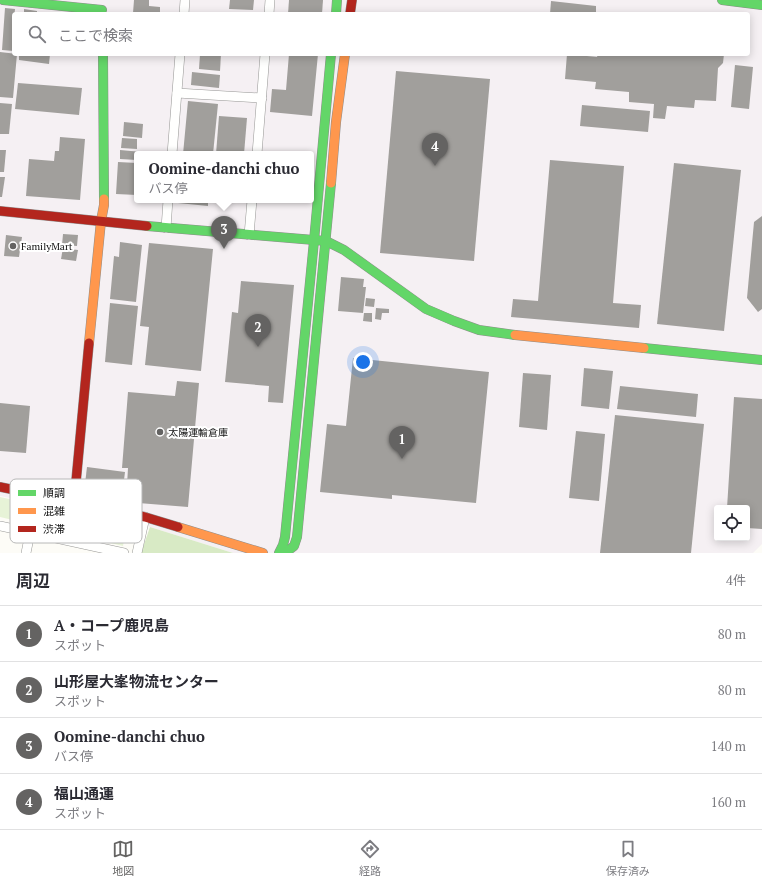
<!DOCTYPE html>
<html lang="ja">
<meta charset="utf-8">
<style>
body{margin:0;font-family:"PT Serif","Noto Sans JP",serif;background:#f2f2f3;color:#2b2b33}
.controls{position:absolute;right:12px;bottom:12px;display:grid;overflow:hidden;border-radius:4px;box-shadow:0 2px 10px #0003}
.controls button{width:36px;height:36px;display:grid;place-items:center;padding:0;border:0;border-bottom:1px solid #e1e1e2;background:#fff;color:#2b2b33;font:20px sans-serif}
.you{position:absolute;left:363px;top:362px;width:14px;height:14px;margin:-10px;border:3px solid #fff;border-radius:50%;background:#1a73e8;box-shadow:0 0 0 6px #1a73e833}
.badge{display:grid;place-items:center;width:26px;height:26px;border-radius:50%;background:#646362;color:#fff;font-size:13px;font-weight:700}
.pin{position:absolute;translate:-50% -33px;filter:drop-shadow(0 1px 2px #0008)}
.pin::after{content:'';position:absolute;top:21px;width:14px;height:12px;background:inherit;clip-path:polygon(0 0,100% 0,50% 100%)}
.popup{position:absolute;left:134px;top:151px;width:180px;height:52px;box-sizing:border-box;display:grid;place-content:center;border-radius:4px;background:#fff;filter:drop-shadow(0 1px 3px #0005);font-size:13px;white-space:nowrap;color:#7c7c81}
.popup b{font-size:15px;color:#2b2b33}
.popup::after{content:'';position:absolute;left:50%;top:100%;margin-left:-8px;border:8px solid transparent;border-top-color:#fff}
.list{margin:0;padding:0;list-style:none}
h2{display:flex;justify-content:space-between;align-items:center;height:52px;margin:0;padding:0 16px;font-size:17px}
h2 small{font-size:13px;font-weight:400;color:#7c7c81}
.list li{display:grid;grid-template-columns:26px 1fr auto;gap:12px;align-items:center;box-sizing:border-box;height:56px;padding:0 16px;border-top:1px solid #e1e1e2}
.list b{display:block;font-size:15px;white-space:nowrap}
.list p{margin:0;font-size:13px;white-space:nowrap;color:#7c7c81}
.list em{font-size:13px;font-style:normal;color:#7c7c81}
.icon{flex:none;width:22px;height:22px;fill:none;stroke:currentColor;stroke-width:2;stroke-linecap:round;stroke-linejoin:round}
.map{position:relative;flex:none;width:762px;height:553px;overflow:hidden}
.search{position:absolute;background:#fff;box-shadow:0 2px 10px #0003;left:12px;right:12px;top:12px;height:44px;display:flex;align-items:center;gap:10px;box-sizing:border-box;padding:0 14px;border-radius:4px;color:#7c7c81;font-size:15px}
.sheet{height:276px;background:#fff}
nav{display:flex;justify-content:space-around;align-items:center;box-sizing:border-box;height:56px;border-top:1px solid #e1e1e2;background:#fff;font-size:11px;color:#7c7c81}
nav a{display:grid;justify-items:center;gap:2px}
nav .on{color:#646362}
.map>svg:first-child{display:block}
.industrial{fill:#f5f0f3;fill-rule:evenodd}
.green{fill:#e7f3d7}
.forest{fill:#d8eac5}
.building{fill:#a19f9c}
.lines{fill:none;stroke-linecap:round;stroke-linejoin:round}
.street-casing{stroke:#979795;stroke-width:10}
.fast-casing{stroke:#8e8d8b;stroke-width:10}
.slow-casing{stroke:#8e8d8b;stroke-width:10}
.jam-casing{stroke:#8e8d8b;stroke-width:10}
.street{stroke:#fffffe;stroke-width:9}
.fast{stroke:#63d668;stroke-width:9}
.slow{stroke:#ff974d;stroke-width:9}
.jam{stroke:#b3261e;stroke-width:9}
.poi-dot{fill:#646362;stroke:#fff;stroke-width:1.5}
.labels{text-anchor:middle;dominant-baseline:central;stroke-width:4;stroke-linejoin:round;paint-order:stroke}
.poi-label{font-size:10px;fill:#111;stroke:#fff;text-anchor:start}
.key{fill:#fff;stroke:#b8b8b8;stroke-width:1}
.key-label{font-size:11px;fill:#111}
</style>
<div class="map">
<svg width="762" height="553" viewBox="0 0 762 553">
<rect width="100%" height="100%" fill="#fdfcf7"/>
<path class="industrial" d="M0,0h762v544l-9,9h-520l-83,-26 -40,-9 -110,-22zM14,14h734v40h-734zM137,154h174v46h-174zM717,508h30v30h-30z"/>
<path class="green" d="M0,497l97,21 29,10 -3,18 -123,-29z"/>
<path class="forest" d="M150,527l83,26h-92z"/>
<g class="building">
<path d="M134,0h15v6l11,1v7l-27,-1z"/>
<path d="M230,0h24l-1,10 -24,-1z"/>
<path d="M289,0h34l-1,14h-34z"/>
<path d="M551,1l45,5v8h-46z"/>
<path d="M5,8l10,1 -3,29h2v13l-12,-1z"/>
<path d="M24,9l13,2v3h-13z"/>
<path d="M0,52l17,2 -4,44 -13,-1z"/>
<path d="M19,54h31l-1,10 -30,-4z"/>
<path d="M200,54h21l-1,17 -21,-2z"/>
<path d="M289,54h29l-6,62 -42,-4 2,-23 14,1z"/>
<path d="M567,54l30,3 1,-3h126l-1,9 -5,5 -2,33 -21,-1 -1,8 -27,-2 -2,13 -12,-1 1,-14 -25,-2v-10l-34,-3 1,-7 -31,-3z"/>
<path d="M735,65l18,2 -4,42 -18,-2z"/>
<path d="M396,71l94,8 -16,182 -94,-8z"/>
<path d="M192,72l28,3 -1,13 -28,-3z"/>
<path d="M18,83l64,5 -3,27 -64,-6z"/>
<path d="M188,101l30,3 -5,50h-30z"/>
<path d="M0,103l12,1 -3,30h-9z"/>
<path d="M582,105l68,6 -2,21 -68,-6z"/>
<path d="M219,116l28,2 -3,36h-28z"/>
<path d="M124,122l19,2 -1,14 -19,-2z"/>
<path d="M60,137l25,2 -5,61 -54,-4 3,-37 25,2 1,-10h4z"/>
<path d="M122,138l15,1v10l-16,-1z"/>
<path d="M0,150h6l-2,22h-4z"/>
<path d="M120,150l22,2v2h-5v6l-17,-1z"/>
<path d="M550,160l74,6 -11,137 28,2 -2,23 -128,-11 2,-18 25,2z"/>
<path d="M118,162l19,1v32l-21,-1z"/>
<path d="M674,163l67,7 -17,161 -67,-7z"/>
<path d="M0,177h5l-3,20h-2z"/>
<path d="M178,200h30v6l-30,-3z"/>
<path d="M762,216v93l-4,3 -11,-14 7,-76z"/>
<path d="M63,234l15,1 -1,11 -15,-1z"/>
<path d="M6,235l16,2 -3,20 -15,-1z"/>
<path d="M120,242l22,3 -6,57 -26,-3 4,-43 5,1z"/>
<path d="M149,243l64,6 -12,122 -56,-6 4,-38 -9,-1z"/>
<path d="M63,248l15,2 -2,11 -15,-2z"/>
<path d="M341,277l23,2 -1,8h3l-3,26 -25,-2z"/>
<path d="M241,281l53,4 -11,118 -15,-1 1,-16 -44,-4 7,-70 6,1z"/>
<path d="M366,298l9,1 -1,8 -9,-1z"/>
<path d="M110,303l28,3 -6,59 -27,-3z"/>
<path d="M376,308l13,1v4h-7l-1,7 -6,-1z"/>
<path d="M364,313h8v9l-9,-1z"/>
<path d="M353,358l136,14 -13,131 -84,-8v4l-72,-7 7,-68 19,2z"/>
<path d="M584,368l29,3 -4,38 -28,-3z"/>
<path d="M523,373l28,2 -4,55 -28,-3z"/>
<path d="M177,381l22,2 -11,124 -62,-5 2,-34h-6l6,-76 47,4z"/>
<path d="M620,386l78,8 -2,23 -79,-8z"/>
<path d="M734,397l28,2v130l-15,-1v-20h-20z"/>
<path d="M0,403l30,3 -4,47 -26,-2z"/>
<path d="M615,415l89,9 -13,129h-91z"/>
<path d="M576,431l29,3 -6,67 -30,-3z"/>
<path d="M87,467l38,5 -3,24 -38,-4z"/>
</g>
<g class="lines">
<g class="street-casing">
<g id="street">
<path d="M184,14l1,-14"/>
<path d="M269,14l1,-14"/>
<path d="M177,93l85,5"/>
<path d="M172,154l8,-100"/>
<path d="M257,154l8,-100"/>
<path d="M166,228l2,-28"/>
<path d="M249,235l3,-35"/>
<path d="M0,526l124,27"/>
<path d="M26,553l4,-20"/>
<path d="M137,553l8,-36"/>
</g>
</g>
<g class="fast-casing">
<g id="fast">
<path d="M3,0l99,10"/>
<path d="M722,0l40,5"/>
<path d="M336,14l1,-14"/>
<path d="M103,54l1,145"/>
<path d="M147,226l179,15 18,9 82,59 28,12 25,9 36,5"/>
<path d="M644,348l118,12"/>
<path d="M279,553l4,-8 2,-8 29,-296 17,-187"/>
<path d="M285,553l9,-7 3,-9 34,-354"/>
</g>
</g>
<g class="slow-casing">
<g id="slow">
<path d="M331,183l5,-61 9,-68"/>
<path d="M515,335l129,13"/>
<path d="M89,343l12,-122 3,-16v-6"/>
<path d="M178,527l85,26"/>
</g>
</g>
<g class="jam-casing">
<g id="jam">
<path d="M350,14l2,-14"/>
<path d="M0,211l147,15"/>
<path d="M0,487l145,30 33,10"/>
<path d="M74,503l15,-160"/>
</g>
</g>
<use href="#street" class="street"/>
<use href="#fast" class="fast"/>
<use href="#slow" class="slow"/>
<use href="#jam" class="jam"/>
</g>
<g class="poi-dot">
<circle cx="13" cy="246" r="4"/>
<circle cx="160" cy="432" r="4"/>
</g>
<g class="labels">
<g class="poi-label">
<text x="21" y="246">FamilyMart</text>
<text x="168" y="432">太陽運輸倉庫</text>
</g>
</g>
<rect x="10" y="479" width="132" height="64" rx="6" class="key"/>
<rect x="18" y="490" width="18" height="6" fill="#63d668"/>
<rect x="18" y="508" width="18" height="6" fill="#ff974d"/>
<rect x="18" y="526" width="18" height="6" fill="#b3261e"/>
<g class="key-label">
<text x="43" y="497">順調</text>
<text x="43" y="515">混雑</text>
<text x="43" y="533">渋滞</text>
</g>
</svg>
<div class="controls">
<button><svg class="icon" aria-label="locate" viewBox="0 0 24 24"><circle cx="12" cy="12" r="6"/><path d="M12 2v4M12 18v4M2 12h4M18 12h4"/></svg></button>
</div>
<div class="you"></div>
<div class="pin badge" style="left:402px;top:459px">1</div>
<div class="pin badge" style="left:258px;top:347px">2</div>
<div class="pin badge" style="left:224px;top:249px">3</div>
<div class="popup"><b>Oomine-danchi chuo</b>バス停</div>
<div class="pin badge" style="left:435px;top:166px">4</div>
<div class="search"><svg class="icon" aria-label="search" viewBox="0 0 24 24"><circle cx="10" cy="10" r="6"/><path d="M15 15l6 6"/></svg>ここで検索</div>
</div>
<section class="sheet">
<h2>周辺<small>4件</small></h2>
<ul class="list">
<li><span class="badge">1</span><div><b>A・コープ鹿児島</b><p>スポット</p></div><em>80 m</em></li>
<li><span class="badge">2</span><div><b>山形屋大峯物流センター</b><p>スポット</p></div><em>80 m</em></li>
<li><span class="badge">3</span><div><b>Oomine-danchi chuo</b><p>バス停</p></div><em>140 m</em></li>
<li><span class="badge">4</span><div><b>福山通運</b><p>スポット</p></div><em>160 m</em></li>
</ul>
</section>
<nav>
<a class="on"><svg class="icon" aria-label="map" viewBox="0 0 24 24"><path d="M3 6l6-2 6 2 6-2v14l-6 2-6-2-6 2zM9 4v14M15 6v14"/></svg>地図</a>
<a><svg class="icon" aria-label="directions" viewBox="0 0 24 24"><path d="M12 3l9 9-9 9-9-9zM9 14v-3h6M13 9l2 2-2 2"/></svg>経路</a>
<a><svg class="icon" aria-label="saved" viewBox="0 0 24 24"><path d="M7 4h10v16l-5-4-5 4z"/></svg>保存済み</a>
</nav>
